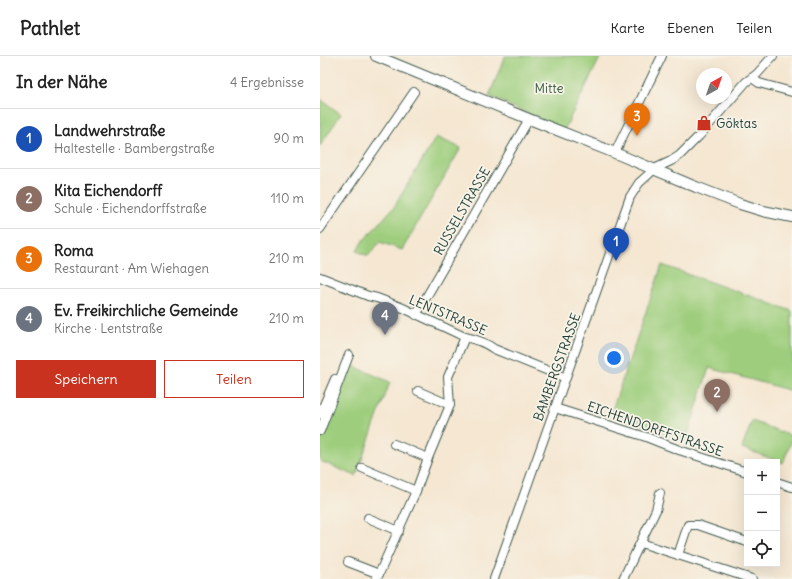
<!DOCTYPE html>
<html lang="de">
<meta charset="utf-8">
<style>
body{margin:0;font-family:Delius,sans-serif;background:#f2f2f2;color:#222}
.controls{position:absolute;right:12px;bottom:12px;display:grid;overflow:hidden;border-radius:0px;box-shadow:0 4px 16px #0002}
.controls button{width:36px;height:36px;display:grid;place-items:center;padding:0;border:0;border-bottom:1px solid #e0e0e0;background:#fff;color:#222;font:20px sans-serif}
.compass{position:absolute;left:376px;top:12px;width:36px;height:36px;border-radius:50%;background:#fff;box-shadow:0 4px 16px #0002;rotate:40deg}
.you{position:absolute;left:294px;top:302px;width:14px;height:14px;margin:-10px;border:3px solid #fff;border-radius:50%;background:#1a73e8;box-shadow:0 0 0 6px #1a73e833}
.badge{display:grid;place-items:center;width:26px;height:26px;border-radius:50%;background:#c8321e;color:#fff;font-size:13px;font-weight:700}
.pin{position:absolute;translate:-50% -33px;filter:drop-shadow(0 1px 2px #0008)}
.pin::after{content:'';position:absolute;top:21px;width:14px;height:12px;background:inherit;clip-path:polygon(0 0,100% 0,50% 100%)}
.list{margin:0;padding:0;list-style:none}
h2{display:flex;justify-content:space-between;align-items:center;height:52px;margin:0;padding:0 16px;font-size:17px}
h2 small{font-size:13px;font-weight:400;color:#767676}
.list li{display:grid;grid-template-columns:26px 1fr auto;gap:12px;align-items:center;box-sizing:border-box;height:60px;padding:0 16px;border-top:1px solid #e0e0e0}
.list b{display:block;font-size:15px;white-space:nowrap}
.list p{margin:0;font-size:13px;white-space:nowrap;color:#767676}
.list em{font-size:13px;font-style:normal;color:#767676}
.actions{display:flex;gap:8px;padding:12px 16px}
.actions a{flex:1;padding:9px 0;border:1px solid #c8321e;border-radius:0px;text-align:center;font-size:14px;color:#c8321e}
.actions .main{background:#c8321e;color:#fff}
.icon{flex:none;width:22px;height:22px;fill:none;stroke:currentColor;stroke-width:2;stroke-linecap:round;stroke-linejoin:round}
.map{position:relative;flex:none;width:472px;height:523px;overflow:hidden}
header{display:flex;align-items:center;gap:24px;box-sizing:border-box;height:56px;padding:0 20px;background:#fff;border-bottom:1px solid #e0e0e0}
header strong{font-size:19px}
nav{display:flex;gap:22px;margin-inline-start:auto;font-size:14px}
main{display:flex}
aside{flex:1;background:#fff}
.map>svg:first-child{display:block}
.green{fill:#9ece7d;stroke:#5e8658}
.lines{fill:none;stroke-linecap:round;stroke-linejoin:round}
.minor-casing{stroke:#3f564c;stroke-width:10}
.major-casing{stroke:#3f564c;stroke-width:12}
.minor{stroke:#fff;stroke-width:8}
.major{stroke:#fff;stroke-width:10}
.labels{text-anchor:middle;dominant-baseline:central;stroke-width:3.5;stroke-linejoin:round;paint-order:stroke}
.park-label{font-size:13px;fill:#385a43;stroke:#f7f3e8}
.poi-label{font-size:13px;fill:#1f3d34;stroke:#f7f3e8;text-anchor:start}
.street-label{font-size:13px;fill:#1f3d34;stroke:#f7f3e8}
</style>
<header>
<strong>Pathlet</strong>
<nav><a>Karte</a><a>Ebenen</a><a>Teilen</a></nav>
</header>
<main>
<aside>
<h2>In der Nähe<small>4 Ergebnisse</small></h2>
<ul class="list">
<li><span class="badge" style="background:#1a4fb4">1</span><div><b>Landwehrstraße</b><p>Haltestelle · Bambergstraße</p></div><em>90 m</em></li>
<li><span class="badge" style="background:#8d6e63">2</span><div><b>Kita Eichendorff</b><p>Schule · Eichendorffstraße</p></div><em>110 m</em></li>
<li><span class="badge" style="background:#e8710a">3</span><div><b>Roma</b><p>Restaurant · Am Wiehagen</p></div><em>210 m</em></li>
<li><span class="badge" style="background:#6b7280">4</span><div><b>Ev. Freikirchliche Gemeinde</b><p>Kirche · Lentstraße</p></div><em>210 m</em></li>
</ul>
<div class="actions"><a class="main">Speichern</a><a>Teilen</a></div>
</aside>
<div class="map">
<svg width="472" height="523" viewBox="0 0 472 523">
<rect width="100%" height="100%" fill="#f7f3e8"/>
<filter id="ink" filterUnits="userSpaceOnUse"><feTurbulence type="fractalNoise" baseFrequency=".025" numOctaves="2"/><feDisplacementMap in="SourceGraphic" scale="8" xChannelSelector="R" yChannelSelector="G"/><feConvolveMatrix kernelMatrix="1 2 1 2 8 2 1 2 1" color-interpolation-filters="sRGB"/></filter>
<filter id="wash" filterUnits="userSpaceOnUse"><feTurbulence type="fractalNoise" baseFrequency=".012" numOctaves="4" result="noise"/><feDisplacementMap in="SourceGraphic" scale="16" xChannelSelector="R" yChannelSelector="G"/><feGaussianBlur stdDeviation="0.9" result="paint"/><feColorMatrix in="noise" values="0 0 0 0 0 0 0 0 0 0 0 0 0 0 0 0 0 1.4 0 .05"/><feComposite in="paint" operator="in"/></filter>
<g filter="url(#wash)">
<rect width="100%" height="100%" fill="#f5e7d2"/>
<g class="green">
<path d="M185,0h96l-37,74 -75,-34z"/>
<path d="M0,43l21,15 -21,32z"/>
<path d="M116,81l25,11 -59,102 -22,-8 -12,14 -11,-5 5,-9 32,-35z"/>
<path d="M342,209l130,46v80l-83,-23 -23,73 -75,-28z"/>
<path d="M31,309l39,17 -34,94 -36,-15v-20z"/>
<path d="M432,365l40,15v3l-9,24 -41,-15z"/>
</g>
</g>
<g filter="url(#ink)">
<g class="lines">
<g class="minor-casing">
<g id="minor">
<path d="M432,22l7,5 33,9"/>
<path d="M295,97l6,-13 41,-84"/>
<path d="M0,173l94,-137"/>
<path d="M0,221l48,19 9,2 26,10 62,29c10,2 21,6 29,12l72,29"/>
<path d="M96,259l113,-196"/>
<path d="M98,335l32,14"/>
<path d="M235,352l91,29 33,13 68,22"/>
<path d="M0,358l15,-35"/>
<path d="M0,375l29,-76"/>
<path d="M74,388l34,14"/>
<path d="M42,412l54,23"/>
<path d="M457,426l15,5"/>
<path d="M48,462l31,13"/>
<path d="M321,487l111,36"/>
<path d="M358,499l10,-30h10l49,17"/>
<path d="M28,506l31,12"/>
<path d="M56,523l3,-5 37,-83 12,-33 20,-48 2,-5 -2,-28 17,-40"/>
<path d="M174,523l136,-382 9,-14 10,-9 5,-5 17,-8 8,-5 20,-20 47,-54 11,-8 16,-18"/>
<path d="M303,523l33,-69 4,-17"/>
</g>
</g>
<g class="major-casing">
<path id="major" d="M56,0l153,63 86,34 81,34 44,17 23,7 29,6"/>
</g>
<use href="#minor" class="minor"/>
<use href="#major" class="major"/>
</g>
</g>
<defs>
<g id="shop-bare" transform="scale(1.2)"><path d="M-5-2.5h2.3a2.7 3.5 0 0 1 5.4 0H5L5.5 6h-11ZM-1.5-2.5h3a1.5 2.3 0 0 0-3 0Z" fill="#c8321e" stroke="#f7f3e8" stroke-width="2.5" paint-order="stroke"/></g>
</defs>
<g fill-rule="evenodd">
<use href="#shop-bare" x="384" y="67"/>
</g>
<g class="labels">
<g class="park-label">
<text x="229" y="32">Mitte</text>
</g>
<g class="poi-label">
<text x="396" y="67">Göktas</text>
</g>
<g class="street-label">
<text transform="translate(142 155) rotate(-60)">RUSSELSTRASSE</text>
<text transform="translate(128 259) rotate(23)">LENTSTRASSE</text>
<text transform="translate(237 311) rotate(-70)">BAMBERGSTRASSE</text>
<text transform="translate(335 373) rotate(19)">EICHENDORFFSTRASSE</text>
</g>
</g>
</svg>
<div class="controls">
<button>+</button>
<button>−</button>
<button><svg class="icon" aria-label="locate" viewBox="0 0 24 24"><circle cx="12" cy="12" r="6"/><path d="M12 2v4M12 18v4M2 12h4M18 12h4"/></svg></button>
</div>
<svg class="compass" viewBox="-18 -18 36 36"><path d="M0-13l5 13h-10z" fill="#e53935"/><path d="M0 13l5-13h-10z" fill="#767676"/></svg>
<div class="you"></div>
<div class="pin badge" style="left:296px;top:205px;background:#1a4fb4">1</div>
<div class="pin badge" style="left:397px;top:356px;background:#8d6e63">2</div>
<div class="pin badge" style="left:317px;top:80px;background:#e8710a">3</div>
<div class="pin badge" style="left:65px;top:279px;background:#6b7280">4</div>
</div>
</main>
